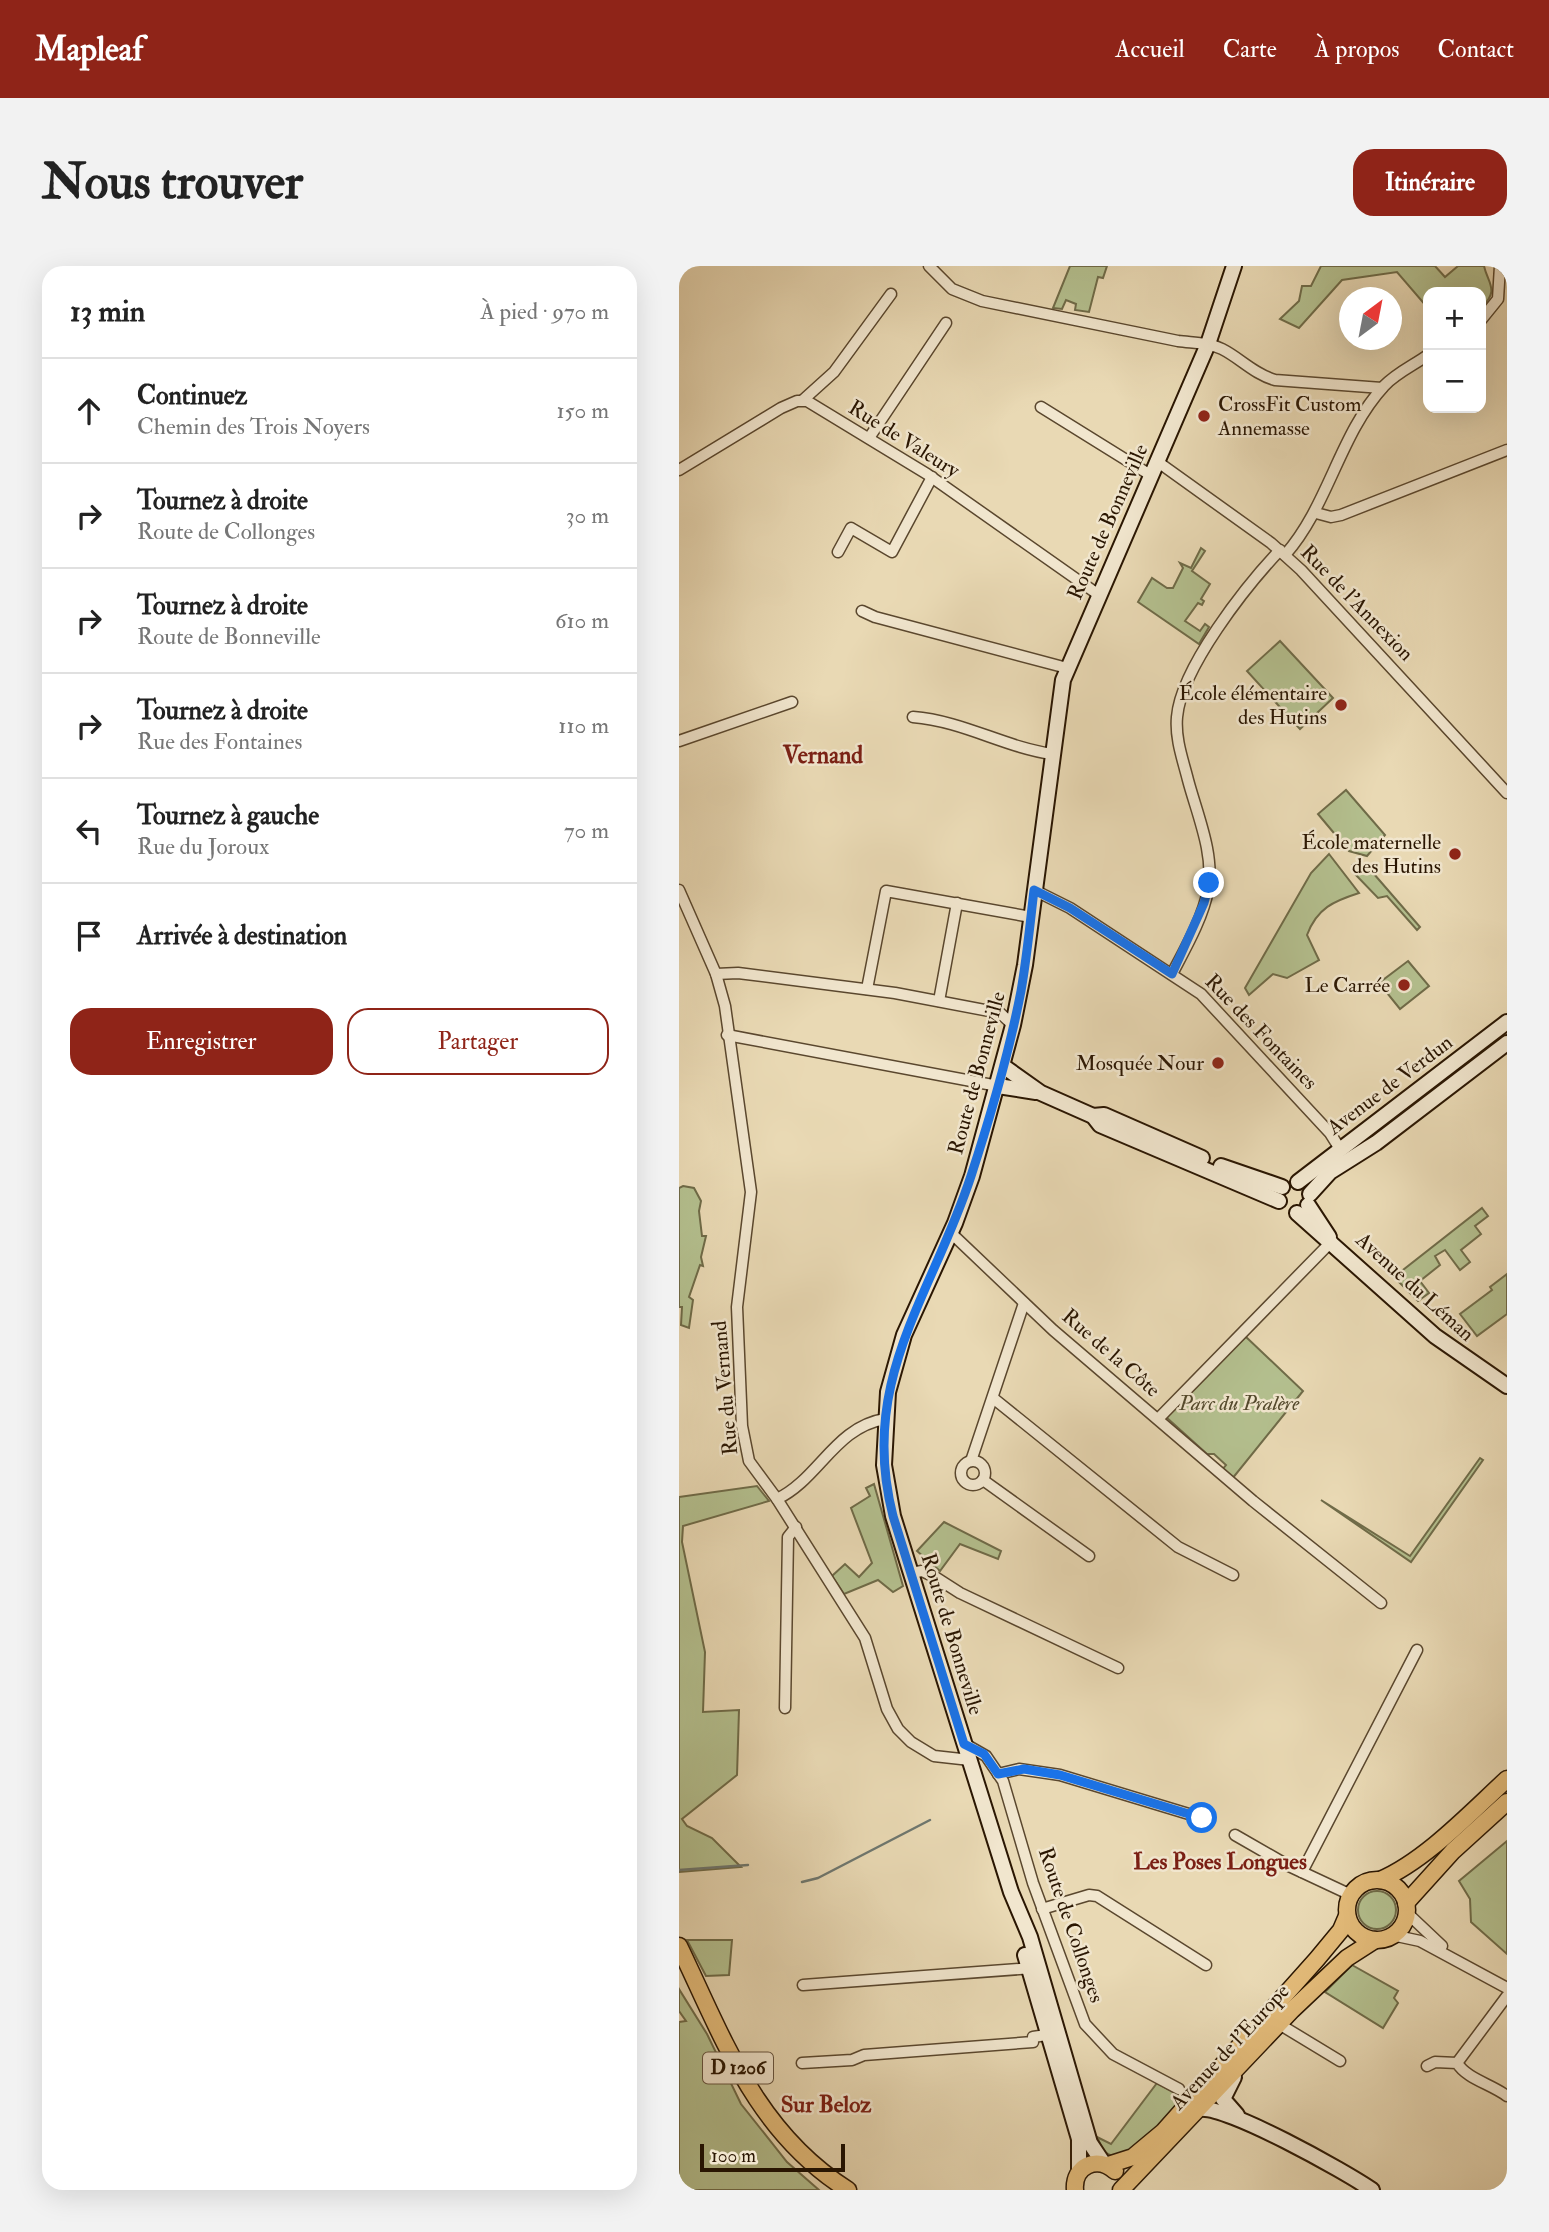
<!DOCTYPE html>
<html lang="fr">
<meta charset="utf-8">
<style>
body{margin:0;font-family:"IM FELL Double Pica",serif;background:#f2f2f2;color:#222}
.controls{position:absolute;right:21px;top:21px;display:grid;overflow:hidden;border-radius:14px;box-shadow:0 7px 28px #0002}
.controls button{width:63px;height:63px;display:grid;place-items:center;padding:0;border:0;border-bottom:2px solid #e0e0e0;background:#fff;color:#222;font:35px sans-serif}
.compass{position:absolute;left:660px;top:21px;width:63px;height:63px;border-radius:50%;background:#fff;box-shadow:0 7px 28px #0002;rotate:32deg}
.scale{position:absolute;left:21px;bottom:18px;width:145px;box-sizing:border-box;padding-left:7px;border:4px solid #2a1602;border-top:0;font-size:19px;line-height:24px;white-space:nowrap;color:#2a1602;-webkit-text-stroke:5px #f1e6ce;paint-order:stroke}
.stop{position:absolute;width:21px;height:21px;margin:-16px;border:5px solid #1a73e8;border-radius:50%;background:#fff}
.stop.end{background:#1a73e8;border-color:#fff;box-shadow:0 2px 7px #0008}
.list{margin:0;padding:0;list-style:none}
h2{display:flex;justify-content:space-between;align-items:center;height:91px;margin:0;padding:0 28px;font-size:30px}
h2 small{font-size:23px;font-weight:400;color:#767676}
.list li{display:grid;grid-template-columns:46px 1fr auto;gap:21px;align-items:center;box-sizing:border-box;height:105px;padding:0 28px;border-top:2px solid #e0e0e0}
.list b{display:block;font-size:26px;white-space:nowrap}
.list p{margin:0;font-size:23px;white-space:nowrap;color:#767676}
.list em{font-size:23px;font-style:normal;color:#767676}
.actions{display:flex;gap:14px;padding:21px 28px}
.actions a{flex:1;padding:16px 0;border:2px solid #8f2418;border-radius:21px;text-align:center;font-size:24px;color:#8f2418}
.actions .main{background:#8f2418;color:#fff}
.icon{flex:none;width:38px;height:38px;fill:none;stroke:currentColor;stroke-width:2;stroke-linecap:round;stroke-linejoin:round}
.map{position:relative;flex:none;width:828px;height:1924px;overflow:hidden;border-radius:21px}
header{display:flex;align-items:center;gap:42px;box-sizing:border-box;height:98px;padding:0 35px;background:#8f2418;color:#fff}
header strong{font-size:33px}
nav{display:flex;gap:38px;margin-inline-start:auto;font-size:24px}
.intro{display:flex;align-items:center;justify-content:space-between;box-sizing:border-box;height:168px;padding:0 42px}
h1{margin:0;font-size:49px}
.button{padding:18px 32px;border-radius:21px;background:#8f2418;color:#fff;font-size:24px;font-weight:700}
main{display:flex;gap:42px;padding:0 42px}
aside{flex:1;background:#fff;border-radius:21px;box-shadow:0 7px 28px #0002}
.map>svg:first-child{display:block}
.green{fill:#b4c08f;stroke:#6f6b48;stroke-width:2}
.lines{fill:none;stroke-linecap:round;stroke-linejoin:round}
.stream{stroke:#6e776f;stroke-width:2.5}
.street-casing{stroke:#5a472e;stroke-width:13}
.secondary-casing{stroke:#2a1602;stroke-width:18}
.primary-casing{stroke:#2a1602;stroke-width:19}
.street{stroke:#f1e6ce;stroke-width:10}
.secondary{stroke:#f1e6ce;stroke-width:14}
.primary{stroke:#e4bc7a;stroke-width:16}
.route{stroke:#1a73e8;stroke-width:9}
.poi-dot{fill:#8f2418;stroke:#f1e6ce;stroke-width:2.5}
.labels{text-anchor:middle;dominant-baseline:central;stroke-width:5;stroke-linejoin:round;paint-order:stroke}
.shield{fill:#f1e6ce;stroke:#66543f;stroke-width:2}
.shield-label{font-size:19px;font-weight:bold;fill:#2a1602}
.poi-label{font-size:21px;fill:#2a1602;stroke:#f1e6ce;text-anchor:end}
.street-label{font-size:21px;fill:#2a1602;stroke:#f1e6ce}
.park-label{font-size:21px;font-style:italic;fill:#53492c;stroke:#f1e6ce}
.neighbourhood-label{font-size:23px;font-weight:bold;fill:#7a1f14;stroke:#f1e6ce}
.quarter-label{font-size:24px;font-weight:bold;fill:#7a1f14;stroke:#f1e6ce}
</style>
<header>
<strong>Mapleaf</strong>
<nav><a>Accueil</a><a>Carte</a><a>À propos</a><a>Contact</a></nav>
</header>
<div class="intro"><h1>Nous trouver</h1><a class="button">Itinéraire</a></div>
<main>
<aside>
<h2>13 min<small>À pied · 970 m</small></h2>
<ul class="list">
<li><svg class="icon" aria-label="ahead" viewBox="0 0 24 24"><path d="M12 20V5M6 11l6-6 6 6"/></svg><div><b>Continuez</b><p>Chemin des Trois Noyers</p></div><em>150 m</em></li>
<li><svg class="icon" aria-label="right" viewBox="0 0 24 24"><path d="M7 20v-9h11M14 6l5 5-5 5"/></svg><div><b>Tournez à droite</b><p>Route de Collonges</p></div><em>30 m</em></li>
<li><svg class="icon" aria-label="right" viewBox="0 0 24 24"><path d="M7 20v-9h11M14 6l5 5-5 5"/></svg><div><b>Tournez à droite</b><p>Route de Bonneville</p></div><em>610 m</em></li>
<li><svg class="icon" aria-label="right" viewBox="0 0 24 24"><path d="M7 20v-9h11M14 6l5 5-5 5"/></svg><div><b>Tournez à droite</b><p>Rue des Fontaines</p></div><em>110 m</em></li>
<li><svg class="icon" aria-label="left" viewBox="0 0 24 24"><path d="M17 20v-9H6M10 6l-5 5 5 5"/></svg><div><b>Tournez à gauche</b><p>Rue du Joroux</p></div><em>70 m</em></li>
<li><svg class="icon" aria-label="arrive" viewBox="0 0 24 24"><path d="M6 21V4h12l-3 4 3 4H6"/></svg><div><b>Arrivée à destination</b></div></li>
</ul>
<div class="actions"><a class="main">Enregistrer</a><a>Partager</a></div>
</aside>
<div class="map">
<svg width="828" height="1924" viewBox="0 0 828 1924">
<rect width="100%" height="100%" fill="#e9d9b4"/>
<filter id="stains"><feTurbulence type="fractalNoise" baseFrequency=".00286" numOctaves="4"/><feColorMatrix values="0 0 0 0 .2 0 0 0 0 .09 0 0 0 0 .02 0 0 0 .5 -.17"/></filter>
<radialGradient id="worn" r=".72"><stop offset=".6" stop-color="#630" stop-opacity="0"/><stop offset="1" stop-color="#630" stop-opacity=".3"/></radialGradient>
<g class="green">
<path d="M391,0h37l-4,12 -5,-1 -9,35 -14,-2 1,-6 -10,-4 -4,9 -9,-1z"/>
<path d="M642,0h114l10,11 13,-11h26c4,18 16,24 -3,42v-16h-53l-1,15 -30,-35 -55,8 -43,48 -19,-9 19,-18 3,-15h9z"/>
<path d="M522,282l4,3 -13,20 18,13 -9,15 3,2 -2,4 -4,-2 -13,18 15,10 5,-7 4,3 -10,17 -61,-42 14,-24 15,10h6l10,-20 -3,-5 11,5z"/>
<path d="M601,375l53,57 -33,31 -53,-58z"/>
<path d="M667,524l39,45 -18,21 -18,-5 -31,-37z"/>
<path d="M650,588l30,39c-25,8 -42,15 -52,42l12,25 -32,18 -14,-4 -24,21 -4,-7 66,-115z"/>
<path d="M677,597l11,3 53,61 -3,3 -30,-34 -9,2 -25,-26 -1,-7z"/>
<path d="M729,695l21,25 -29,23 -21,-26z"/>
<path d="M4,920l11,2 7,13 -2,10 3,25h4l-5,21 2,9 -3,-1 -11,32 4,3 -4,28 -8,-3 1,-18h-3v-119z"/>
<path d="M803,942l6,8 -13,10 6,8 -20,16 9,12 -10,8 -15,-20 -10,6 5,9 -20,16 9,12 -11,8 -24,-24z"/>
<path d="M828,1008v40l-30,22 -17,-22 32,-24 -2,-3z"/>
<path d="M566,1070l58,55 -71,88 -10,-9 4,-5 -12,-11h-7l-41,-37z"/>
<path d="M801,1192l3,2 -72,102 -90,-62 89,56z"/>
<path d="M195,1218l29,102 -10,6 -15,-12 -34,14 -12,-18 13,-12 14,13 13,-14 -21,-55 19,-12 -4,-8z"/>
<path d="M78,1220l12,15 -86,25 -1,16 23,110 -2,60 36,-2 -2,65 -55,44 5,7 25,12 29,29 -62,5v-375z"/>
<path d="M265,1256l57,29 -3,8 -38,-15 -20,27 -23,-20z"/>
<path d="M828,1575v113l-36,-32 -1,-23 -11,-18z"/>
<circle cx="698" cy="1644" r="19"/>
<path d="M8,1674h45l-3,35 -23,1z"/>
<path d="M673,1699l46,26 -4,7 4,5 -15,25 -58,-36z"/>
<path d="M0,1723l28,45 34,70 46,58 32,28h-140v-168l7,-1 -7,-10z"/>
<path d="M478,1817l30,16 -48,48 -27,9 -8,-4 -7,-15 14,7z"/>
</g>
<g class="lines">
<g class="stream">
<path d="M0,1604l69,-5"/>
<path d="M123,1616l16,-4 112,-58"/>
</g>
<g class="street-casing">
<g id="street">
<path d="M250,0l23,23 30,12 196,40c15,2 30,1 44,8 18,9 32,25 53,31l107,8"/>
<path d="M802,54l17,-21 2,-33"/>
<path d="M124,134l31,-28 57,-78"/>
<path d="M362,141l111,69"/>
<path d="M190,172l77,-115"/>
<path d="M479,196l113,81 30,27 206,223"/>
<path d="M0,204l102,-62 16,-7h10l120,73 172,121"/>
<path d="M637,247l15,4 10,-2 166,-65"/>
<path d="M159,286l13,-24 41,24 40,-75"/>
<path d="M606,289c44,-50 54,-120 99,-169 12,-13 30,-21 44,-31"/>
<path d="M183,345l13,6 192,51"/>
<path d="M234,451c50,4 91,30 139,37"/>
<path d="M0,475l113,-39"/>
<path d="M0,624l37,84 9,32 26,186 -14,115 5,119 7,35 28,38 88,139 22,71 11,20 13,13 23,14 36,4"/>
<path d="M355,624l36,18 131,86 129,139 10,16"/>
<path d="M37,708l22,-1 157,20 105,20 13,12"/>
<path d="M493,708c13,-25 31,-56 36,-84 7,-35 -11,-76 -20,-110 -5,-20 -13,-41 -11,-63 4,-49 69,-131 103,-167"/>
<path d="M188,723l19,-98 145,26"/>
<path d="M260,735l18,-98"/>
<path d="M48,769l271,51"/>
<path d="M271,966l103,98 200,171 128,102"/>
<path d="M314,1132l185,149 55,28"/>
<path d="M479,1153l174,-178"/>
<path d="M292,1195l53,-158"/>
<circle cx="294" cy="1207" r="12"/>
<path d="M304,1214l106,76"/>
<path d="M98,1233c42,-20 58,-72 108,-80"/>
<path d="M232,1307l11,-2 13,6 25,16 158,75"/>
<path d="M106,1442l3,-171 8,-10"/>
<path d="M286,1478l21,12 17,25 30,102 52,141 28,30 66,35"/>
<path d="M319,1508l21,-5 41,6 142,43"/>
<path d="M556,1569l54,31 62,29"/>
<path d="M623,1606l115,-222"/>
<path d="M363,1643l47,-14 8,1 109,69"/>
<path d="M727,1646l36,34"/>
<path d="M713,1669l28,6 87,47"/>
<path d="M124,1719l230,-17"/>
<path d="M600,1758l61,37"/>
<path d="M123,1797l50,-3 12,-5 169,-13v-5l20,-3"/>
<path d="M778,1797l50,-67"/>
<path d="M748,1800l8,-4 22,1c10,16 34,21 50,33"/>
</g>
</g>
<g class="secondary-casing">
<g id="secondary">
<path d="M324,800l38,27 52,23 7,9 179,76"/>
<path d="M319,820l38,6"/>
<path d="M414,850l11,-1 98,43"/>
<path d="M542,900l61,21"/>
<path d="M619,916l209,-160"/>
<path d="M631,928l20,-22 46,-29 131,-100"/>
<path d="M629,939l21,32"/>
<path d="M618,947l138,123 72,50"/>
<path d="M346,1689l54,184v33"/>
<path d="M555,1811l-11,22 14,16"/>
<path d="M520,1843c26,-5 147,63 173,81"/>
<path d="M425,1898l-14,-21 -60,-206 -19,-45 -118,-376 -9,-51 4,-73 16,-57 51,-112 17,-47 41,-151 12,-60 38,-285 145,-336 26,-78"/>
</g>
</g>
<g class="primary-casing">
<g id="primary">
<path d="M701,1614c45,-19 91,-68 127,-101"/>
<circle cx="698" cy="1644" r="30"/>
<path d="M727,1637l47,-52 54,-49"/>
<path d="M0,1680c45,94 77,186 169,244"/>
<path d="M429,1899l25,-8 30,-25 154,-173 24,-29 6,-14"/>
<path d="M396,1924c-2,-24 22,-35 40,-19"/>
<path d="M442,1924l171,-180 55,-52 28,-18"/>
</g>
</g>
<use href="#street" class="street"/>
<use href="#secondary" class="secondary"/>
<use href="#primary" class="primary"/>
</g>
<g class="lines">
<path class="route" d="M523,1552l-142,-43 -36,-6 -26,5 -14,-20 -20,-10 -71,-228c-35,-136 39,-220 78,-340 20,-61 38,-123 50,-185 6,-34 9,-67 13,-101l36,18 102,66 32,-71 5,-20"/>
</g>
<g class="poi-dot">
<circle cx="525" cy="150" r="7"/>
<circle cx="662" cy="439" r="7"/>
<circle cx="776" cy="588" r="7"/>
<circle cx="725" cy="719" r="7"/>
<circle cx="539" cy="797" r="7"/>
</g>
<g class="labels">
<rect class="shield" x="24" y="1786.5" width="70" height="31" rx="5"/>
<g class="shield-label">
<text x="59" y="1802">D 1206</text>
</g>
<g class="poi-label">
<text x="539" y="138" text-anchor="start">CrossFit Custom<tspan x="539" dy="24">Annemasse</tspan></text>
<text x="648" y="427">École élémentaire<tspan x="648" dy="24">des Hutins</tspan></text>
<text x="762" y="576">École maternelle<tspan x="762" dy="24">des Hutins</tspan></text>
<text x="711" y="719">Le Carrée</text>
<text x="525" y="797">Mosquée Nour</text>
</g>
<g class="street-label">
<text transform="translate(225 173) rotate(32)">Rue de Valeury</text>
<text transform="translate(429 256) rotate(-66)">Route de Bonneville</text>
<text transform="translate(678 337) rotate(46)">Rue de l'Annexion</text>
<text transform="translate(582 766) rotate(46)">Rue des Fontaines</text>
<text transform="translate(298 807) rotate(-75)">Route de Bonneville</text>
<text transform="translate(711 819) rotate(-37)">Avenue de Verdun</text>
<text transform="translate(736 1021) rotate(42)">Avenue du Léman</text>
<text transform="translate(432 1087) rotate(41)">Rue de la Côte</text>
<text transform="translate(46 1122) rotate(-95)">Rue du Vernand</text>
<text transform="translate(273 1368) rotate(73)">Route de Bonneville</text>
<text transform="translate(392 1659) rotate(71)">Route de Collonges</text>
<text transform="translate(551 1781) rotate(-47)">Avenue de l'Europe</text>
</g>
<g class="park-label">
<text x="560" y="1137">Parc du Pralère</text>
</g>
<g class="neighbourhood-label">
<text x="541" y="1595">Les Poses Longues</text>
<text x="147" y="1838">Sur Beloz</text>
</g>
<g class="quarter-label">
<text x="144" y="489">Vernand</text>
</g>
</g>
<rect width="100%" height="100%" filter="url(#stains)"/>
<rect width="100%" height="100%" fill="url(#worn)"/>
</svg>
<div class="controls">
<button>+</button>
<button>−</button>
</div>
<svg class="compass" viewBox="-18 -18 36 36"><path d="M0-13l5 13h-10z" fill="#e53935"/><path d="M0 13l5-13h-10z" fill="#767676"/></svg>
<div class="scale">100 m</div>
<div class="stop" style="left:523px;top:1552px"></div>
<div class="stop end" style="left:530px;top:617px"></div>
</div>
</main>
